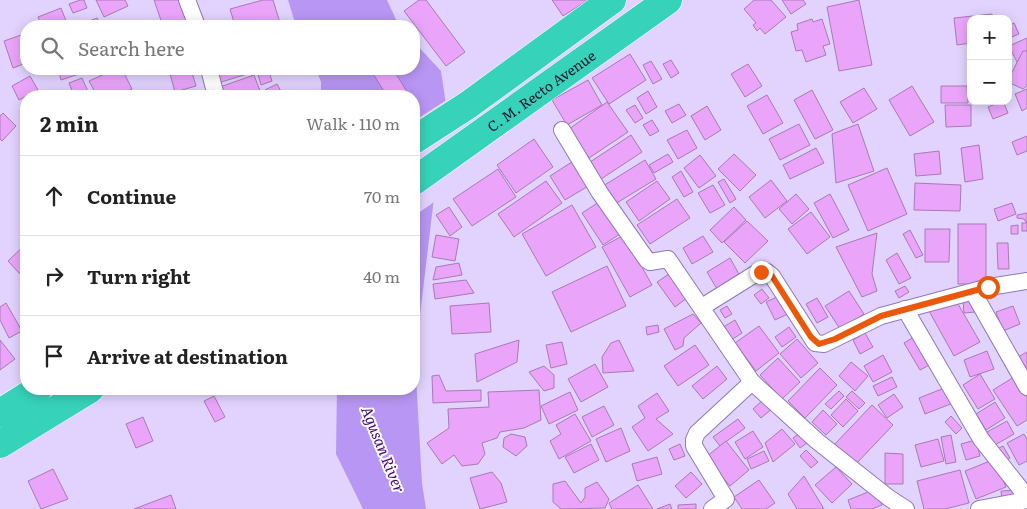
<!DOCTYPE html>
<meta charset="utf-8">
<style>
body{margin:0;font-family:Literata,serif;background:#f6f6f6;color:#222}
.controls{position:absolute;right:15px;top:15px;display:grid;overflow:hidden;border-radius:10px;box-shadow:0 2px 12px #0003}
.controls button{width:45px;height:45px;display:grid;place-items:center;padding:0;border:0;border-bottom:1px solid #e0e0e0;background:#fff;color:#222;font:25px sans-serif}
.stop{position:absolute;width:15px;height:15px;margin:-11px;border:4px solid #ea580c;border-radius:50%;background:#fff}
.stop.end{background:#ea580c;border-color:#fff;box-shadow:0 1px 5px #0008}
.list{margin:0;padding:0;list-style:none}
h2{display:flex;justify-content:space-between;align-items:center;height:65px;margin:0;padding:0 20px;font-size:21px}
h2 small{font-size:16px;font-weight:400;color:#767676}
.list li{display:grid;grid-template-columns:32px 1fr auto;gap:15px;align-items:center;box-sizing:border-box;height:80px;padding:0 20px;border-top:1px solid #e0e0e0}
.list b{display:block;font-size:19px;white-space:nowrap}
.list em{font-size:16px;font-style:normal;color:#767676}
.icon{flex:none;width:28px;height:28px;fill:none;stroke:currentColor;stroke-width:2;stroke-linecap:round;stroke-linejoin:round}
.map{position:relative;flex:none;width:1027px;height:509px;overflow:hidden}
.search{position:absolute;background:#fff;box-shadow:0 2px 12px #0003;left:20px;top:20px;width:400px;height:55px;display:flex;align-items:center;gap:12px;box-sizing:border-box;padding:0 18px;border-radius:20px;color:#767676;font-size:19px}
.panel{position:absolute;background:#fff;box-shadow:0 2px 12px #0003;left:20px;top:90px;width:400px;height:305px;border-radius:20px}
.map>svg:first-child{display:block}
.water{fill:#b896f4}
.pier{fill:#e1d3fe}
.building{fill:#eaa5fa;stroke:#a87ab3}
.lines{fill:none;stroke-linecap:round;stroke-linejoin:round}
.street-casing{stroke:#8f78b9;stroke-width:18}
.highway-casing{stroke:#fff;stroke-width:29}
.street{stroke:#fff;stroke-width:16}
.highway{stroke:#37d2ba;stroke-width:28}
.route{stroke:#ea580c;stroke-width:6}
.labels{text-anchor:middle;dominant-baseline:central;stroke-width:4;stroke-linejoin:round;paint-order:stroke}
.street-label{font-size:14px;fill:#1d132c;stroke:#fcfcfc}
.water-label{font-size:15px;font-style:italic;fill:#430579;stroke:#fcfcfc}
</style>
<div class="map">
<svg width="1027" height="509" viewBox="0 0 1027 509">
<rect width="100%" height="100%" fill="#e1d3fe"/>
<g class="water">
<path d="M288,0h99l12,26h-103z"/>
<path d="M414,42l27,29 9,60 -16,67 -19,159 7,126 4,26h-63l-27,-55 1,-65h77v-293h-93v-14l-5,-13h98z"/>
</g>
<path class="pier" d="M448,99l5,32 -16,69 -23,16v-95z"/>
<g class="building">
<path d="M80,0h4l3,8 -14,5 -4,-9z"/>
<path d="M96,0h29l3,6 -24,11z"/>
<path d="M154,0h29l8,23 -9,3h-19z"/>
<path d="M263,0h10l8,26h-46l-5,-17z"/>
<path d="M419,0h7l39,52 -19,14 -42,-55z"/>
<path d="M552,0h36l-25,16z"/>
<path d="M754,0h17l15,17 -21,17 -5,-6 -3,3 -4,-6 3,-2 -12,-14z"/>
<path d="M782,0h21l3,4 -15,10z"/>
<path d="M859,0l13,65 -33,6 -12,-64z"/>
<path d="M61,8l7,18h-26l-4,-9z"/>
<path d="M992,14l1,5h-22v24l-14,2 -3,-27z"/>
<path d="M97,18l4,8h-25z"/>
<path d="M812,19l1,3 9,-3 8,25 -7,2 3,9 -20,7 -4,-12 -6,1 -5,-19 7,-2 -1,-6z"/>
<path d="M232,22l1,4h-25z"/>
<path d="M1014,23l5,11 -10,4 -1,-12z"/>
<path d="M24,34l2,29 -13,5 -9,-27z"/>
<path d="M1027,38v19l-10,5 -8,-16z"/>
<path d="M1023,51h4v35l-4,3 -13,-6v-7z"/>
<path d="M630,54l16,26 -37,24 -17,-26z"/>
<path d="M671,60l8,13 -8,5 -8,-14z"/>
<path d="M651,61l11,18 -9,5 -10,-19z"/>
<path d="M748,64l14,22 -17,11 -14,-23z"/>
<path d="M58,69h22l2,4 -21,7z"/>
<path d="M115,69h7l10,20 -15,7h-20l-8,-15z"/>
<path d="M191,69l5,17 -21,6 -5,-18z"/>
<path d="M213,69h55l4,12 -11,4 -4,-14 -39,12z"/>
<path d="M378,69h15l16,26 -22,1 -15,-24z"/>
<path d="M254,75l8,21h-42l-3,-8z"/>
<path d="M30,76l8,14 -19,10 -7,-14z"/>
<path d="M82,78l8,18h-16l-5,-13z"/>
<path d="M588,80l14,25 -35,20 -15,-25z"/>
<path d="M277,84l6,11 -15,1 -3,-6z"/>
<path d="M912,86l22,36 -24,14 -21,-36z"/>
<path d="M941,86h26l1,17h-27z"/>
<path d="M864,88l13,21 -24,14 -13,-21z"/>
<path d="M1027,89v19l-5,3 -7,-17z"/>
<path d="M812,90l21,40 -18,9 -21,-39z"/>
<path d="M648,91l9,16 -11,7 -9,-16z"/>
<path d="M767,95l16,28 -20,11 -16,-28z"/>
<path d="M1003,101l5,12 -15,6 -5,-12z"/>
<path d="M607,102l21,30 -39,26 -20,-29z"/>
<path d="M679,104l7,11 -14,8 -7,-12z"/>
<path d="M635,105l8,13 -8,5 -9,-13z"/>
<path d="M945,105h26v21l-25,1z"/>
<path d="M707,106l14,24 -16,10 -14,-24z"/>
<path d="M3,113l13,13 -14,15 -2,-2v-23z"/>
<path d="M652,120l7,11 -9,5 -7,-11z"/>
<path d="M799,124l11,21 -30,15 -11,-21z"/>
<path d="M858,124l16,47 -38,12 -4,-49z"/>
<path d="M687,130l10,18 -19,11 -11,-19z"/>
<path d="M631,135l11,17 -44,29 -11,-17z"/>
<path d="M1027,136v15l-10,4 -5,-13z"/>
<path d="M534,139l19,28 -37,26 -19,-28z"/>
<path d="M979,145l4,34 -18,3 -4,-34z"/>
<path d="M816,148l8,15 -34,16 -7,-14z"/>
<path d="M939,151l2,23 -25,2 -2,-22z"/>
<path d="M668,154l5,8 -19,11 -5,-8z"/>
<path d="M734,154l22,21 -16,16 -22,-22z"/>
<path d="M700,155l16,21 -17,12 -15,-20z"/>
<path d="M575,160l15,25 -25,15 -15,-24z"/>
<path d="M645,160l11,19 -41,25 -12,-18z"/>
<path d="M887,168l20,46 -39,17 -20,-46z"/>
<path d="M498,169l18,28 -44,29 -19,-27z"/>
<path d="M681,171l12,21 -9,5 -12,-20z"/>
<path d="M724,179l12,20 -6,4 -12,-21z"/>
<path d="M771,180l16,21 -22,17 -16,-21z"/>
<path d="M546,181l16,22 -48,34 -16,-23z"/>
<path d="M657,181l13,18 -31,22 -13,-19z"/>
<path d="M915,183l46,2 -1,26 -46,-1z"/>
<path d="M713,185l12,20 -15,8 -12,-20z"/>
<path d="M796,194l13,15 -17,15 -13,-15z"/>
<path d="M830,194l19,36 -16,8 -19,-35z"/>
<path d="M677,199l13,19 -40,26 -13,-19z"/>
<path d="M599,202l21,32 -17,11 -21,-32z"/>
<path d="M1012,203l4,11 -18,7 -4,-12z"/>
<path d="M572,205l24,42 -50,29 -24,-42z"/>
<path d="M449,207l13,20 -12,9 -14,-21z"/>
<path d="M734,207l12,13 -24,23 -12,-13z"/>
<path d="M811,212l19,25 -23,17 -19,-25z"/>
<path d="M1027,213v11l-3,-5 -7,-1v-3z"/>
<path d="M747,221l21,20 -23,22 -21,-21z"/>
<rect x="1022" y="223" width="5" height="8"/>
<rect x="958" y="224" width="28" height="60"/>
<path d="M1018,225v9h-7v-8z"/>
<path d="M925,229h25l-1,33h-24z"/>
<path d="M910,230l13,25 -7,3 -13,-24z"/>
<path d="M877,233l-5,41 5,17 -15,6 -26,-50z"/>
<path d="M436,235l23,4 -4,22 -23,-4z"/>
<path d="M624,235l28,50 -22,12 -28,-50z"/>
<path d="M703,236l10,16 -21,12 -9,-16z"/>
<path d="M997,243h11l1,26h-11z"/>
<path d="M26,244v24l-6,6 -12,-13z"/>
<path d="M897,253l14,25 -12,6 -13,-24z"/>
<path d="M730,258l10,18 -23,13 -10,-17z"/>
<path d="M459,263l3,12 -29,5 3,-13z"/>
<path d="M607,266l19,40 -55,26 -19,-40z"/>
<path d="M669,274l18,24 -12,9 -18,-25z"/>
<path d="M466,280l8,13 -39,6 -2,-15z"/>
<path d="M26,282v13l-6,-7z"/>
<path d="M905,286l4,6 -10,6 -4,-7z"/>
<path d="M762,289l7,9 -8,6 -7,-9z"/>
<path d="M849,291l15,23 -24,15 -15,-23z"/>
<path d="M779,296l9,18 -13,6 -9,-18z"/>
<path d="M954,297l26,45 -26,14 -25,-45z"/>
<path d="M817,298l11,19 -11,6 -11,-19z"/>
<path d="M974,300l1,12 -11,1 -1,-12z"/>
<path d="M6,303l16,28 -13,7 -9,-18v-13z"/>
<path d="M489,303l2,29 -39,2 -2,-28z"/>
<path d="M727,306l5,8 -7,4 -5,-8z"/>
<path d="M1013,306l7,18 -17,7 -7,-19z"/>
<path d="M693,314l8,9 -17,15 -1,8 -8,4 -11,-21z"/>
<path d="M735,320l7,13 -14,9 -8,-13z"/>
<path d="M658,325l1,7 -12,3 -1,-8z"/>
<path d="M759,326l20,27 -23,18 -21,-28z"/>
<path d="M789,327l7,10 -14,10 -7,-10z"/>
<path d="M865,333l8,14 -13,7 -7,-14z"/>
<path d="M919,334l16,28 -15,8 -16,-27z"/>
<path d="M797,339l21,24 -17,15 -21,-24z"/>
<path d="M0,340l15,19 -15,11z"/>
<path d="M519,340l-2,22 -40,20 -2,-28z"/>
<path d="M619,340l15,31 -31,2 -1,-16 9,-14z"/>
<path d="M562,342l5,22 -16,4 -5,-23z"/>
<path d="M695,345l14,20 -31,21 -14,-20z"/>
<path d="M987,351l7,18 -24,8 -6,-17z"/>
<path d="M1027,352v24l-11,-18z"/>
<path d="M883,355l9,17 -19,10 -9,-16z"/>
<path d="M778,358l22,24 -18,17 -22,-24z"/>
<path d="M851,362l17,14 -13,15 -16,-15z"/>
<path d="M595,364l13,23 -27,15 -13,-23z"/>
<path d="M544,366l10,9v13l-10,3 -15,-19z"/>
<path d="M717,366l10,13 -24,20 -11,-13z"/>
<path d="M820,368l17,17 -32,33 -17,-17z"/>
<path d="M980,374l15,25 -17,10 -15,-24z"/>
<path d="M439,375l7,16 35,-1v11l-48,2 -1,-27z"/>
<path d="M892,377l5,10 -19,9 -5,-10z"/>
<path d="M1014,377l13,20v23l-10,6 -24,-36z"/>
<path d="M947,387l6,16 -28,11 -6,-16z"/>
<path d="M539,390l2,30 -17,8 -24,4 -3,6 -15,5 3,11 -7,10 -16,2 -8,-11 -12,9 -15,-21 22,-15 -1,-19 41,-2 -1,-15z"/>
<path d="M839,391l5,5 -13,13 -6,-5z"/>
<path d="M852,391l13,12 -6,6 -13,-12z"/>
<path d="M570,392l8,18 -29,14 -8,-18z"/>
<path d="M657,393l12,18 -13,8 17,15 -25,17 -16,-24 13,-9 -7,-12z"/>
<path d="M894,394l9,13 -16,11 -9,-13z"/>
<path d="M214,396l11,21 -10,5 -11,-21z"/>
<path d="M765,398l8,10 -12,10 -8,-9z"/>
<path d="M846,399l12,12 -15,16 -12,-12z"/>
<path d="M995,402l10,16 -19,12 -10,-16z"/>
<path d="M872,405l21,20 -39,41 -21,-20z"/>
<path d="M604,406l10,19 -22,12 -10,-20z"/>
<path d="M823,410l14,14 -11,11 -14,-13z"/>
<path d="M575,414l16,27 -32,18 -9,-18 11,-7 -5,-9z"/>
<path d="M951,416l11,12 -6,6 -11,-12z"/>
<path d="M143,417l10,24 -17,7 -10,-24z"/>
<path d="M738,419l7,9 -25,18 -7,-9z"/>
<path d="M1007,421l7,13 -19,11 -8,-13z"/>
<path d="M621,428l9,23 -24,11 -10,-23z"/>
<path d="M782,429l13,15 -22,18 -8,-19z"/>
<path d="M753,431l10,16 -18,12 -10,-17z"/>
<path d="M800,433l7,10 -7,5 -7,-10z"/>
<path d="M511,434l14,3 2,9 -11,10 -13,-9 1,-9z"/>
<path d="M1024,434l3,5v22l-8,4 -12,-22z"/>
<path d="M951,435l5,27 -10,2 -5,-27z"/>
<path d="M938,439l6,22 -23,6 -6,-22z"/>
<path d="M976,440l4,16 -14,4 -5,-16z"/>
<path d="M726,441l23,29 -19,16 -24,-29z"/>
<path d="M591,444l8,16 -25,13 -9,-16z"/>
<path d="M680,444l5,12 -11,4 -5,-11z"/>
<path d="M1003,446l7,12 -8,4 -7,-12z"/>
<path d="M806,450l12,12 -7,6 -11,-12z"/>
<path d="M764,451l5,10 -18,8 -4,-10z"/>
<path d="M885,453l18,1v30h-18z"/>
<path d="M657,457l5,17 -25,7 -5,-17z"/>
<path d="M995,459l11,28 -30,12 -11,-28z"/>
<path d="M836,467l16,17 -20,19 -17,-18z"/>
<path d="M53,469l15,30 -27,10 -13,-28z"/>
<path d="M960,470l9,33 -24,6h-21l-7,-28z"/>
<path d="M492,472l9,11 6,19 -27,7 -10,-31z"/>
<path d="M691,472l11,12 -16,14 -11,-12z"/>
<path d="M804,476l20,33h-27l-9,-15z"/>
<path d="M759,480l16,23 -9,6h-24l-8,-12z"/>
<path d="M565,481l16,22 4,-6v-9l12,-6 12,17 -4,9 -44,1 -8,-7v-18z"/>
<path d="M638,485l15,24h-41l-3,-6z"/>
<path d="M876,489l6,16 -10,4h-21l-3,-9z"/>
<path d="M1019,490l1,9 -18,1 -1,-9z"/>
<path d="M171,495l5,14h-42z"/>
<path d="M670,504l2,5h-15z"/>
<path d="M696,504v5h-18v-4z"/>
</g>
<g class="lines">
<g class="street-casing">
<g id="street">
<path d="M187,0l10,26"/>
<path d="M209,69l7,27"/>
<path d="M562,130l38,63 47,67 3,2 18,-3 84,123 65,59 72,57 17,11"/>
<path d="M973,292l54,95"/>
<path d="M702,307l53,-33 12,-2 5,4 43,67 9,1 57,-28 108,-29 38,-6"/>
<path d="M905,309l76,130 46,58"/>
<path d="M712,509l14,-10 -32,-53v-6l3,-7 55,-51"/>
<path d="M979,509l48,-9"/>
</g>
</g>
<g class="highway-casing">
<g id="highway">
<path d="M414,140l54,-35 144,-105"/>
<path id="s1" d="M414,181l254,-181"/>
<path d="M0,413l38,-24"/>
<path d="M0,444l90,-55"/>
</g>
</g>
<use href="#street" class="street"/>
<use href="#highway" class="highway"/>
</g>
<g class="lines">
<path class="route" d="M761,272l11,4 39,61 8,7 16,-5 46,-23 107,-29"/>
</g>
<g class="labels">
<g class="street-label">
<text stroke="none"><textPath href="#s1" startOffset="156">C. M. Recto Avenue</textPath></text>
</g>
<g class="water-label">
<text transform="translate(384 449) rotate(68)">Agusan River</text>
</g>
</g>
</svg>
<div class="controls">
<button>+</button>
<button>−</button>
</div>
<div class="stop" style="left:988px;top:287px"></div>
<div class="stop end" style="left:761px;top:272px"></div>
<div class="search"><svg class="icon" aria-label="search" viewBox="0 0 24 24"><circle cx="10" cy="10" r="6"/><path d="M15 15l6 6"/></svg>Search here</div>
<section class="panel">
<h2>2 min<small>Walk · 110 m</small></h2>
<ul class="list">
<li><svg class="icon" aria-label="ahead" viewBox="0 0 24 24"><path d="M12 20V5M6 11l6-6 6 6"/></svg><div><b>Continue</b></div><em>70 m</em></li>
<li><svg class="icon" aria-label="right" viewBox="0 0 24 24"><path d="M7 20v-9h11M14 6l5 5-5 5"/></svg><div><b>Turn right</b></div><em>40 m</em></li>
<li><svg class="icon" aria-label="arrive" viewBox="0 0 24 24"><path d="M6 21V4h12l-3 4 3 4H6"/></svg><div><b>Arrive at destination</b></div></li>
</ul>
</section>
</div>
